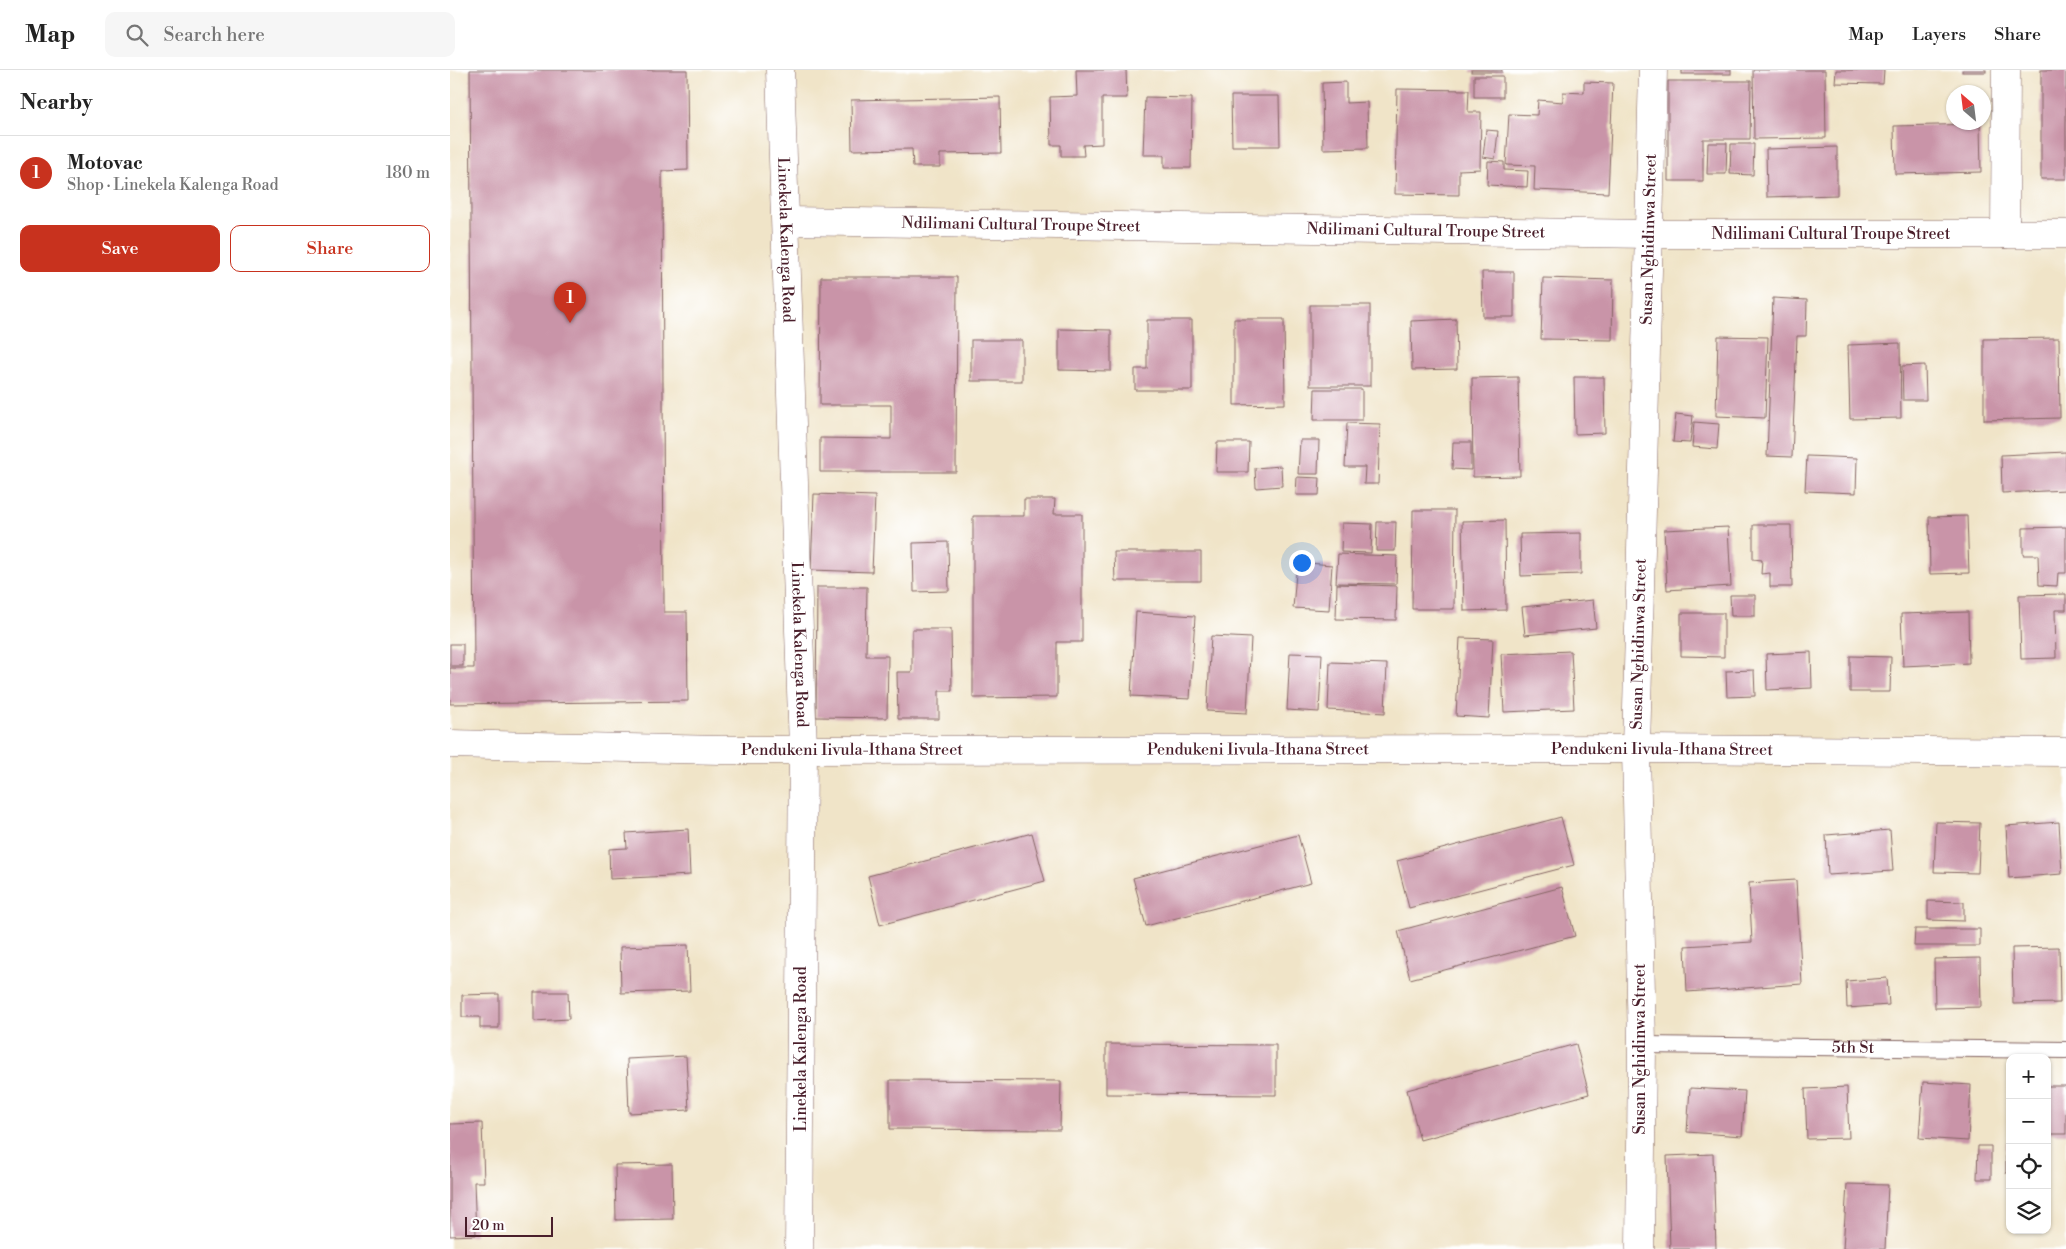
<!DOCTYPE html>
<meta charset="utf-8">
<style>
body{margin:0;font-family:"Libre Bodoni",serif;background:#f6f6f6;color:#222}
.controls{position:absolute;right:15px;bottom:15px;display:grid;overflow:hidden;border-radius:10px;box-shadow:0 1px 4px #0004}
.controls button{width:45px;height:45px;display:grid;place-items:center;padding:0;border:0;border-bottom:1px solid #e0e0e0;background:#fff;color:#222;font:25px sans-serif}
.compass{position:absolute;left:1496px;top:15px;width:45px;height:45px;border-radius:50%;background:#fff;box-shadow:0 1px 4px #0004;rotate:332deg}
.scale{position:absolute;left:15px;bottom:12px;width:88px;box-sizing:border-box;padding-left:5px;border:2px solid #4a1f2b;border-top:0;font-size:14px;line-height:18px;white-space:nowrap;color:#4a1f2b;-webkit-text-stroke:4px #fff;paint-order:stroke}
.you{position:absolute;left:851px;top:492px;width:18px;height:18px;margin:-12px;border:4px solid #fff;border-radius:50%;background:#1a73e8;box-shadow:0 0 0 8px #1a73e833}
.badge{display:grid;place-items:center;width:32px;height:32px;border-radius:50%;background:#c8321e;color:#fff;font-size:16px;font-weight:700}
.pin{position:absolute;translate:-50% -41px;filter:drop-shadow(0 1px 2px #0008)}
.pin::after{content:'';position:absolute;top:26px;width:18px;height:15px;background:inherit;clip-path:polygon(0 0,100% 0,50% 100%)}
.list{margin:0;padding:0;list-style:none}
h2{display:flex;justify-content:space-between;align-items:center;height:65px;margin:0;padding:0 20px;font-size:21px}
h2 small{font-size:16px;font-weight:400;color:#767676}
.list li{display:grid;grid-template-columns:32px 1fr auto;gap:15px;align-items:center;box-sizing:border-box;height:75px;padding:0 20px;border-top:1px solid #e0e0e0}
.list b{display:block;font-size:19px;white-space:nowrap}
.list p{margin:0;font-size:16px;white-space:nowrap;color:#767676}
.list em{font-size:16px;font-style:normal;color:#767676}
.actions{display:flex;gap:10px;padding:15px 20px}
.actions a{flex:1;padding:11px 0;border:1px solid #c8321e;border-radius:10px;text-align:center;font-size:18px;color:#c8321e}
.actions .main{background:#c8321e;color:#fff}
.icon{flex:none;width:28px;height:28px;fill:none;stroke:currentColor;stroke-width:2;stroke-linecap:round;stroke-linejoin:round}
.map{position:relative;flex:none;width:1616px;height:1179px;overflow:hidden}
header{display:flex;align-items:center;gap:30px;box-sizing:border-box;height:70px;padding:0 25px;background:#fff;border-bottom:1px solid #e0e0e0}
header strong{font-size:24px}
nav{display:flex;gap:28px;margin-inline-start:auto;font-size:18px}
.search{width:350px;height:45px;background:#f6f6f6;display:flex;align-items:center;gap:12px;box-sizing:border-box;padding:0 18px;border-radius:10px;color:#767676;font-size:19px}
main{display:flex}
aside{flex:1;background:#fff}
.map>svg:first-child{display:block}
.building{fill:#c994a8}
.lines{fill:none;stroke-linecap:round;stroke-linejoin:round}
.service-casing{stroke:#846462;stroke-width:18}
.minor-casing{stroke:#846462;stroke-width:29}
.service{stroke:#fff;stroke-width:16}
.minor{stroke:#fff;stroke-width:28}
.labels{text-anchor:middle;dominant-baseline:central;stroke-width:5;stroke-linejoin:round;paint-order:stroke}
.street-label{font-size:16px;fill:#4a1f2b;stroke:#fff}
</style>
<header>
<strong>Map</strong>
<div class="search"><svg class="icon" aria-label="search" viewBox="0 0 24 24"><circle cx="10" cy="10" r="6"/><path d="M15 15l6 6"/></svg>Search here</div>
<nav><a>Map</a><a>Layers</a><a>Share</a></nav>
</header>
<main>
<aside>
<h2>Nearby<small></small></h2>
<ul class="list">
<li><span class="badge">1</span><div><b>Motovac</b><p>Shop · Linekela Kalenga Road</p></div><em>180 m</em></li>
</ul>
<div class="actions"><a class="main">Save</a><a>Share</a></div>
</aside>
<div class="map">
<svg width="1616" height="1179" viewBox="0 0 1616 1179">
<rect width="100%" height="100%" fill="#fff"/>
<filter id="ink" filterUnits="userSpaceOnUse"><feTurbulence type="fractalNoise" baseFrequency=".02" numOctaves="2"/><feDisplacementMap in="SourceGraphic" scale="10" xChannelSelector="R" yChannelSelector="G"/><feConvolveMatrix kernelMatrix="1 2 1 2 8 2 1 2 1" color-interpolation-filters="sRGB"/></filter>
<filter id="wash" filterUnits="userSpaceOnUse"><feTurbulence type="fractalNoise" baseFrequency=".0096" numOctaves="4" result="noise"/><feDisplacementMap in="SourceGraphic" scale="20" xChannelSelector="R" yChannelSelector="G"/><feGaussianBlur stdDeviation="1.12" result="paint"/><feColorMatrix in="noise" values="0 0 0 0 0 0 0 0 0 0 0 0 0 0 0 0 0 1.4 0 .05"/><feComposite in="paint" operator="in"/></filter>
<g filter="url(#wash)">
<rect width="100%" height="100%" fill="#f0e4c8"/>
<g id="blocks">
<g class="building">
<path d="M20,0h217l1,100 -26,1 2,441h23l1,89 -238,3v-36h24z"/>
<path d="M626,0h50l1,28h-25v46l-19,1 1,11h-23v-11h-10l-1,-48 27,-1z"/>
<rect x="1021" y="0" width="31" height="2"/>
<rect x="1232" y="0" width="49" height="4"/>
<path d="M1303,0h72l1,68 -72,1z"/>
<path d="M1386,0h48l-1,14 -48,-1z"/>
<rect x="1512" y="0" width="24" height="2"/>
<rect x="1591" y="0" width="25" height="109"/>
<rect x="1024" y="6" width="29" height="21"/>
<path d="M1218,11h83l-1,58h-47v42h-35z"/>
<path d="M896,12v21l21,-1 1,46 -45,1 -1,-66z"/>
<path d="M1134,12l29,1 -5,110 -74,-3 1,-24 -29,-1 3,-51 28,1 1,-15 25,2v-10l21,1z"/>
<path d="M947,19l72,1 -1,22h13l-1,57 -21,1v25l-64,-1z"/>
<path d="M781,26h48l1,50h-48z"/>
<path d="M550,27l1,56 -61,1v13h-27l-1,-18 -60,1 -1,-50z"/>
<path d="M695,27l47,1 -1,70h-27v-13h-21z"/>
<path d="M1530,54l1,48 -86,2 -1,-48z"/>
<path d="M1036,60l12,1 -3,28 -12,-2z"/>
<path d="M1258,73h19l-1,31h-19z"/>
<path d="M1281,74h23l-1,31 -23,-1z"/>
<path d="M1387,77v48l-70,2 -1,-48z"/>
<path d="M1038,91l16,1v8l24,1 -1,16 -40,-2z"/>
<path d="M1032,202h32v45h-31z"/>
<path d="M371,207h136l-1,195h-136v-34l71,1v-34h-71z"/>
<path d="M1093,208l70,2 -1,60 -71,-1z"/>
<path d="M1323,228l34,2 -1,36h-9l-5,121 -25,-1z"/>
<rect x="860" y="235" width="60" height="81"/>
<path d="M784,249h50l1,85 -51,1z"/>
<path d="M1006,249l1,50 -45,1 -1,-49z"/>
<path d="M697,250h45v70h-57v-21h12z"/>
<path d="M609,259l52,1v41l-52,-1z"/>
<path d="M1268,266l50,1 -3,81 -49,-2z"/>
<path d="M1609,268l1,80 -76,2v-81z"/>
<rect x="521" y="270" width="51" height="41"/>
<path d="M1450,273l1,75 -51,1 -2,-74z"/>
<path d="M1475,295l1,35h-23l-1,-34z"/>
<path d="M1068,307l2,99 -47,1 -1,-99z"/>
<path d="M1124,307h30l1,56 -30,1z"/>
<path d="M865,319h47v31h-48z"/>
<path d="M1226,344l17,2 -3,27 -17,-1z"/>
<path d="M1244,352l25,2 -2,25 -25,-2z"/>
<path d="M897,353l33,1 -2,60h-14l1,-17h-20z"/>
<path d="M850,370h19l-1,34h-20z"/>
<path d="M767,372h32l-1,30h-32z"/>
<path d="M1003,372h18v28l-19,-1z"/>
<path d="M1616,382v38l-64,3 -1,-38z"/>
<path d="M1357,386l50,2 -1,35 -51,-2z"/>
<path d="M831,396l1,20 -26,2 -1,-20z"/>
<path d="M847,407l23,1 -1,17h-23z"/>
<path d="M364,424l61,2 -3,76 -61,-2z"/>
<path d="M574,429h31l-1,15h28v128h-25v55l-84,1v-182h51z"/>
<path d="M963,440h42l-1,99h-42z"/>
<path d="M1517,446l2,57 -39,1 -1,-57z"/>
<path d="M1055,450l1,90 -42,1 -2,-90z"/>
<path d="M927,452h19l-1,29h-19z"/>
<path d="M892,453l30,1 -1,29 -30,-1z"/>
<path d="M1303,455h38l1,62h-22v-14l-9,1 1,-14 -9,-1z"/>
<path d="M1278,457l3,59 -64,4 -3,-60z"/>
<path d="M1616,457v46h-8l-1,13 -18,-1 -1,-30h-15v-27z"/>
<path d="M1131,463v41l-60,2 -1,-42z"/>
<path d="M498,472l1,49 -35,1 -1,-49z"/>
<path d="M664,482h87v29h-86z"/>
<path d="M888,484l59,2 -1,28 -60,-1z"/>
<path d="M847,492l35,3 -3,45 -36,-2z"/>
<path d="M887,514l60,2 -1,34 -60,-1z"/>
<path d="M367,517h50l-1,69h22l-1,62 -71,-1z"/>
<path d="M1616,524v16h-11l1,48 -35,1 -2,-64z"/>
<path d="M1280,525h25v21h-24z"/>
<path d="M1143,530l3,28 -71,7 -3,-28z"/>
<path d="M686,542l59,4 -5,83 -59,-3z"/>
<path d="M1518,542l1,51 -66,3 -2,-52z"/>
<path d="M1231,543h43v44l-43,-1z"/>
<path d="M462,559h39l1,62h-13v28h-41l-1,-47h15z"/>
<path d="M761,566l40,2 -4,75 -40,-2z"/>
<path d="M1010,568l33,1 -4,79 -33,-2z"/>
<rect x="0" y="574" width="13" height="22"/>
<path d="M1121,581l3,58 -70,3 -3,-58z"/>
<path d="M1361,582l1,36 -45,2 -1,-36z"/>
<path d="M840,583l32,1 -3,58 -32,-2z"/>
<path d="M1400,586l41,1 -1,35h-40z"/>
<path d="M880,592l57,2 -2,49 -57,-3z"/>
<path d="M1304,600l1,26 -28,1 -1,-26z"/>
<path d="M1111,747l13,48 -165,43 -12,-47z"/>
<path d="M1486,752l44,1 -2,50 -44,-1z"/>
<path d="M1609,752l3,52 -53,4 -3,-52z"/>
<path d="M238,759l2,46 -80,4 -1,-30 18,-1 -1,-15z"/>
<path d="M1440,760l3,41 -65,4 -2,-40z"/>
<path d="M582,763l13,48 -165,44 -12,-49z"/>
<path d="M848,765l13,48 -165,43 -13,-48z"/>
<path d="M1346,810l6,104 -115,8 -2,-46 67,-4 -3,-59z"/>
<path d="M1112,817l13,49 -165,43 -12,-48z"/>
<path d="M1478,831l36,1v19l-36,-1z"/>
<path d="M1465,859h65v17h-66z"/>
<path d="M238,875l2,46 -69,2 -1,-46z"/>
<path d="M1609,877l1,56 -47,1 -1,-56z"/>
<path d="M1530,888l1,49 -46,1 -1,-49z"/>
<path d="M1437,908l2,27 -42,3 -1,-27z"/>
<path d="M84,922h34l1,27 -35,2z"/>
<path d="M49,924v34h-19v-11h-18v-22z"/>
<path d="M656,974l170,1v50l-170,-1z"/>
<path d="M1126,974l13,50 -169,46 -13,-50z"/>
<path d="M236,986l3,54 -60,3 -2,-54z"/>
<path d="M440,1010l171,1 -1,49 -170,-1z"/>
<path d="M1473,1012l48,3 -3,56 -49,-3z"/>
<rect x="1597" y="1016" width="19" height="48"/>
<path d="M1397,1017l2,51 -42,1 -2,-50z"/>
<path d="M1240,1018l55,3 -3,45 -55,-4z"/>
<path d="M32,1053l2,59h-10l2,53 -26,1v-112z"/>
<rect x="1556" y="1072" width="4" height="31"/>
<path d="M1528,1076h13v33h-14z"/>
<path d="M1263,1084l3,95h-46l-3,-93z"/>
<path d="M222,1094l1,55 -57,1 -1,-55z"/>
<path d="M1397,1114l41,1 -3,64h-42z"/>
</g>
</g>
</g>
<g filter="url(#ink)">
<use href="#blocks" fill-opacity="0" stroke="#846462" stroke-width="1"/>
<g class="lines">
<g class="service-casing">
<g id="service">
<path id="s1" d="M1192,975l424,5"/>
</g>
</g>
<g class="minor-casing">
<g id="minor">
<path id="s2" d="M330,0l23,678 -4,501"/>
<path id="s3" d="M336,151l864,13h416"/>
<path d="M1555,164l1,-164"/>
<path id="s4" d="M0,674l271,6 915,-1 430,3"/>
<path id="s5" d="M1190,1179l2,-204 -6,-296 17,-679"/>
</g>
</g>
<use href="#service" class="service"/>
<use href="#minor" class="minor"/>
</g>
</g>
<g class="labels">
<g class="street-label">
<text stroke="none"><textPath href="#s3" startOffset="235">Ndilimani Cultural Troupe Street</textPath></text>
<text stroke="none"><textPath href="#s3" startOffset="640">Ndilimani Cultural Troupe Street</textPath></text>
<text stroke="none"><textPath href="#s3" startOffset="1045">Ndilimani Cultural Troupe Street</textPath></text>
<text stroke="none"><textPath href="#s2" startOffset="170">Linekela Kalenga Road</textPath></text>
<text stroke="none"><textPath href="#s5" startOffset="1010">Susan Nghidinwa Street</textPath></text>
<text stroke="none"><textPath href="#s2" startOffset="575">Linekela Kalenga Road</textPath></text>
<text stroke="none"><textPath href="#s5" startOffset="605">Susan Nghidinwa Street</textPath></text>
<text stroke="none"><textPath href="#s4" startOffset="402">Pendukeni Iivula-Ithana Street</textPath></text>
<text stroke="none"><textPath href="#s4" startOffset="808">Pendukeni Iivula-Ithana Street</textPath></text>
<text stroke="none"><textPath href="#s4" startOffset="1212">Pendukeni Iivula-Ithana Street</textPath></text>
<text stroke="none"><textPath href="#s1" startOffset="211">5th St</textPath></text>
<text transform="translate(351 979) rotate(-90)">Linekela Kalenga Road</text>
<text transform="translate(1190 979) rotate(-90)">Susan Nghidinwa Street</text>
</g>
</g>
</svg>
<div class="controls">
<button>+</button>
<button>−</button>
<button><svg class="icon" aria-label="locate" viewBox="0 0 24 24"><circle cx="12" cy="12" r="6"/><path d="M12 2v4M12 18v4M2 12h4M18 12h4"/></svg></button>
<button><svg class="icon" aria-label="layers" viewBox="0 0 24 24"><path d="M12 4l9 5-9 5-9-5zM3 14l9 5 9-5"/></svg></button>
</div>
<svg class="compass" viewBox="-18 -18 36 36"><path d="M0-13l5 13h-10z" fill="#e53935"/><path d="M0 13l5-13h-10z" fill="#767676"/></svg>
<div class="scale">20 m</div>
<div class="you"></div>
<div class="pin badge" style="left:120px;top:253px">1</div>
</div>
</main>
